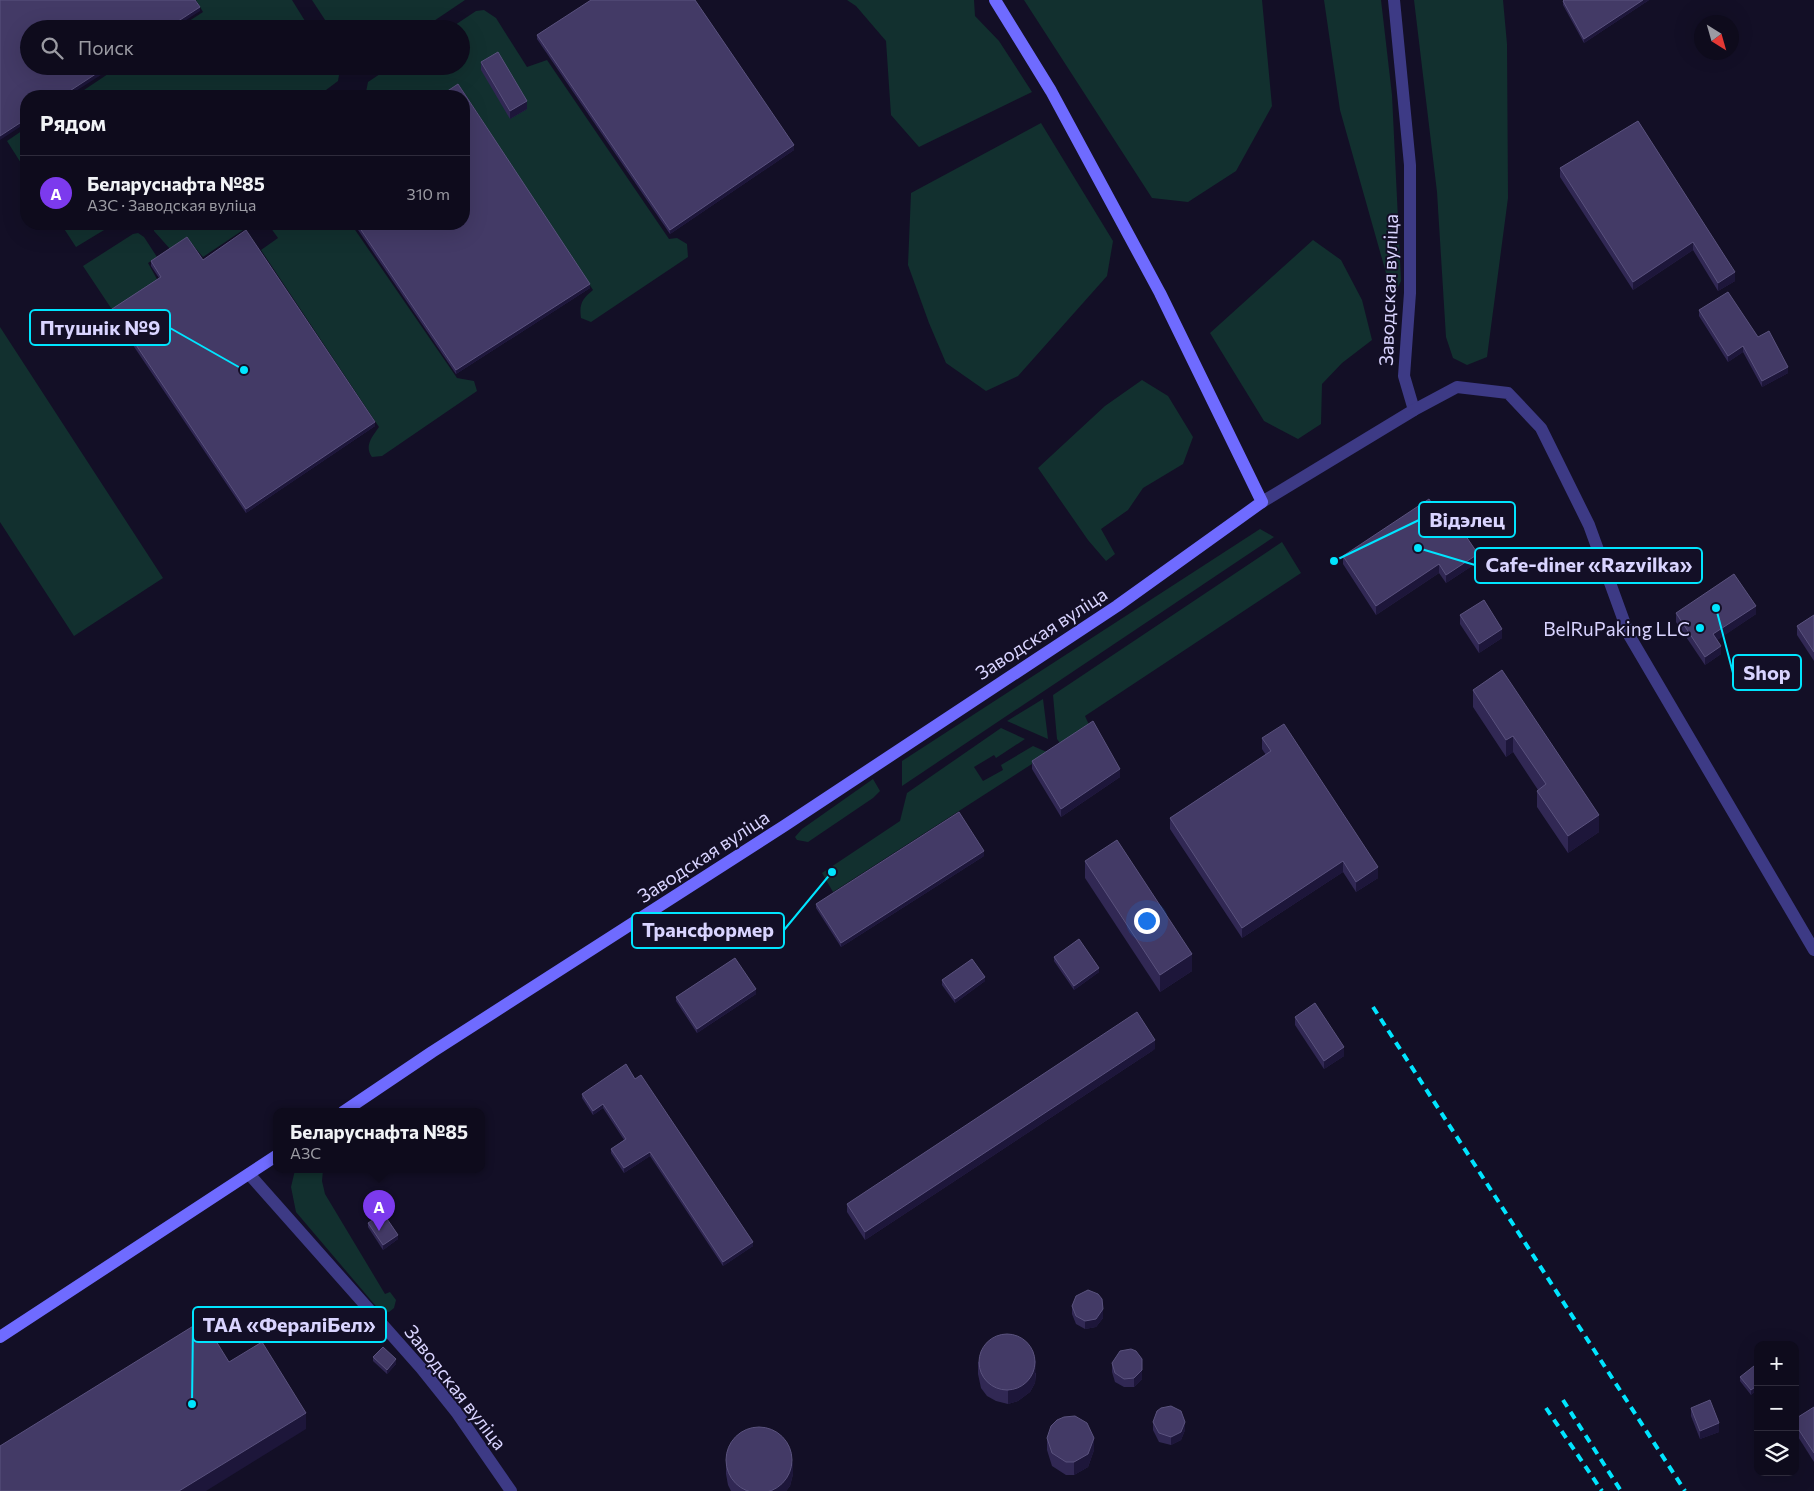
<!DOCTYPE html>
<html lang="ru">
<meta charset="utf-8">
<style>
body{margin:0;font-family:Commissioner,sans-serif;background:#1c1929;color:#f1f3f6}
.controls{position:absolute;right:15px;bottom:15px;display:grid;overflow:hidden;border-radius:10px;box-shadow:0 5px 20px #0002}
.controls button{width:45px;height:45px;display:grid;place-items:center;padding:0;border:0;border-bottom:1px solid #2e2b3b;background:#0e0b1c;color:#f1f3f6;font:25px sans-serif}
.compass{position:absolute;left:1694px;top:15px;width:45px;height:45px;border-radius:50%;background:#0e0b1c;box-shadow:0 5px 20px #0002;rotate:143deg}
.you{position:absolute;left:1146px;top:920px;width:18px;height:18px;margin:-12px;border:4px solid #fff;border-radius:50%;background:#1a73e8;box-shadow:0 0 0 8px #1a73e833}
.badge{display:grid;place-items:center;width:32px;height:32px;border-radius:50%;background:#7c3aed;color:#fff;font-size:16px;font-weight:700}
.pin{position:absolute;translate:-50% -41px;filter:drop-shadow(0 1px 2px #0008)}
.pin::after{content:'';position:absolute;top:26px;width:18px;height:15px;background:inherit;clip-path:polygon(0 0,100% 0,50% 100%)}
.popup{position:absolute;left:273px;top:1108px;width:212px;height:65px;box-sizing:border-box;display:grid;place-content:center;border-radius:10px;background:#0e0b1c;filter:drop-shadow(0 1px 4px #0005);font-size:16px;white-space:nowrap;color:#9b9ba3}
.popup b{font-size:19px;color:#f1f3f6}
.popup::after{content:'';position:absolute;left:50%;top:100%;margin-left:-10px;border:10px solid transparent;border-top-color:#0e0b1c}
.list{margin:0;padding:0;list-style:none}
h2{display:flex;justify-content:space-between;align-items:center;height:65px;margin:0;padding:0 20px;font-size:21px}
h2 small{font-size:16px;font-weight:400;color:#9b9ba3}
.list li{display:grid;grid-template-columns:32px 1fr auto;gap:15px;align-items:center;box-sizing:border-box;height:75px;padding:0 20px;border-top:1px solid #2e2b3b}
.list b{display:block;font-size:19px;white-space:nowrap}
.list p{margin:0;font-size:16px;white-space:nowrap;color:#9b9ba3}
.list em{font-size:16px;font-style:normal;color:#9b9ba3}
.icon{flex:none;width:28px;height:28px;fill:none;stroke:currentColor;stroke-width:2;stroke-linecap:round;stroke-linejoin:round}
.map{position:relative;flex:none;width:1814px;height:1491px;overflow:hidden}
.search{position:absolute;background:#0e0b1c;box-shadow:0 5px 20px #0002;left:20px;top:20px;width:450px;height:55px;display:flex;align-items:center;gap:12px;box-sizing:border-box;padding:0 18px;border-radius:28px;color:#9b9ba3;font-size:19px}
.panel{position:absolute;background:#0e0b1c;box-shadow:0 5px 20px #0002;left:20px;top:90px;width:450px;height:140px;border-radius:20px}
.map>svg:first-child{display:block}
.green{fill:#12302f}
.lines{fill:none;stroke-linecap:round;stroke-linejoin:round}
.street{stroke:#3d3a85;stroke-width:12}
.secondary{stroke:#6f6bff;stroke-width:12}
.rail{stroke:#00e5ff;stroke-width:4;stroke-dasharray:8 6;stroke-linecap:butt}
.wall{fill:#312854}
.shaded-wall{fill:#1d163a}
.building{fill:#433a66;stroke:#5a527e}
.poi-dot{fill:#00e5ff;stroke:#130f26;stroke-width:2}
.labels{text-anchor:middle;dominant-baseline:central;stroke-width:4;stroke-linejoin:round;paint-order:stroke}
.street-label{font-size:19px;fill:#d9d4ff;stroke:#130f26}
.poi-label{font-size:19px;fill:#d9d4ff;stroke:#130f26;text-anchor:end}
.leader{fill:none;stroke:#00e5ff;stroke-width:2}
.callout-dot{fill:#00e5ff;stroke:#130f26;stroke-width:2}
.callout{fill:#130f26;stroke:#00e5ff;stroke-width:2}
.callout-label{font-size:20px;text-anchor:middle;font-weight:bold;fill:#d9d4ff}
</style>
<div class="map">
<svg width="1814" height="1491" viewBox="0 0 1814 1491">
<rect width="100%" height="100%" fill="#130f26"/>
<g class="green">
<path d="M196,0h96l18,29h-133l26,-17z"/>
<path d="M312,0h153l-43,29h-91z"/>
<path d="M847,0h127l1,16 24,25 33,51 -113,55 -28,-32 -5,-74 -30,-35z"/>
<path d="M1024,0h238l10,106 -36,65 -48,31 -36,-4z"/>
<path d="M1324,0h57l11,95 9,186 -3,6h-3l-7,-7 -48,-170z"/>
<path d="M1414,0h89l4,44 1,154 -21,159 -20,8 -14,-7 -7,-21 -9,-145z"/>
<path d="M484,10l12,8 31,49 20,-7 122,179 8,-1 10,6 1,13 -97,65 -10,-4c-2,-14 1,-19 12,-28l-134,-205 -17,11h-73l-3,-4 2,-10 24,-16h69v-37h-12l27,-18z"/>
<path d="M120,66h215l4,9 -1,6 -20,15h-243z"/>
<path d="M1041,123l72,118 -6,35 -89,100 -32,15 -40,-28 -17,-40 -21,-58 3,-72z"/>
<path d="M26,128v43l-19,-30z"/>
<path d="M61,224h53l-38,23z"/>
<path d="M154,224h93l2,2 -46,31 -16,-19 -16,12 -17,-19z"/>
<path d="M268,224h83l106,154 17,3 3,10 -95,65 -10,1c-8,-11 0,-20 7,-30l-118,-177 17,-12z"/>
<path d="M138,233l6,4 13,20 -9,6 10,18 -45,30 -30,-45 50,-32z"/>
<path d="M1313,240l28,20 21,40 10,40 -30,23 -20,21 -1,40 -23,15 -34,-18 -54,-88z"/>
<path d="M0,327l163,251 -89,58 -74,-114z"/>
<path d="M1142,380l26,16 25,41 -10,27 -40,24 -15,22 -27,19 14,25 -9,7 -18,-21 -50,-72 67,-62z"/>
<path d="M1260,529l14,8 -372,249v-25z"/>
<path d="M1282,542l19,31 -216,143 5,11 -28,19 -5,-7 -4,-44z"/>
<path d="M1043,699l5,40 -41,-18z"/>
<path d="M1001,728l24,11 -29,19 -2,-3 -20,12 9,14 20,-11 -2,-5 32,-19 16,7 -216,139 -11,-19 78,-52 7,-28z"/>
<path d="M873,779l7,12 -7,7 -65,44 -11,-2 -2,-3 7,-8z"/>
<path d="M295,1170h28l-1,11 3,13 60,100 5,-2 6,8 -2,8 -5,4 -8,-1 -6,-6 -79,-93 -5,-25z"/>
</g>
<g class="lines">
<g class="street">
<path d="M1394,0l16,165v128l-6,83 10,34"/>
<path d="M1262,502l152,-92 43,-23 51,6 33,35 48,97 40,110 185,315"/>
<path d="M249,1174l172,194 36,45 54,78"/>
</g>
<g class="secondary">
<path d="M343,1112l89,-60 352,-226 333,-220 145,-104 -102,-209 -109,-202 -56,-91"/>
<path d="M0,1337l276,-181"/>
</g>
<g class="rail">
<path d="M1373,1007l312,484"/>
<path d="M1563,1400l58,91"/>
<path d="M1546,1408l56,83"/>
</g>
</g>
<g class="wall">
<path d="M1649,0l-65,43 -21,-38v-4z"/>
<path d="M537,35l257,115 -124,84 -133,-195z"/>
<path d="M481,62l46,47 -17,10 -29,-49z"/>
<path d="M1638,121l97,160 -17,10 -25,-41 -60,40 -73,-113v-9z"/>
<path d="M354,224h110l126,64 -134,86z"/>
<path d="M203,260l172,166 -129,87 -134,-199v-5l47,-31 -8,-12v-5z"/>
<path d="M1699,310l59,27 30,36 -26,14 -19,-35 -15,10 -29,-46z"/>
<path d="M1447,526l31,36 -32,21 -7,-10 -63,42 -33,-51v-8z"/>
<path d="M1676,613l80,1 -39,26 4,14 -16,11 -29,-43z"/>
<path d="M1460,615l42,23 -23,15 -19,-29z"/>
<path d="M1814,615v46l-17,-26v-9z"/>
<path d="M1473,690l126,142 -31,21 -31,-46v-16l1,-1 -25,-38 -7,5 -33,-50z"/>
<path d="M1262,738l116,140 -22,14 -13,-20 -101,66 -72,-109v-11l96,-63 -4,-6z"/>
<path d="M1032,761l88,16 -59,40 -29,-48z"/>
<path d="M984,856l-143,91 -25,-39v-4z"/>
<path d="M1085,861l107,110 -32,21 -75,-114z"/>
<path d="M1054,957l45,15 -25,18 -20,-29z"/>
<path d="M942,980l43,1 -30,22 -13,-18z"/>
<path d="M756,994l-59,39 -21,-32v-4z"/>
<path d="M1295,1017l49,39 -20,13 -29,-44z"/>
<path d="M1155,1049l-290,191 -18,-28v-8z"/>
<path d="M635,1079l118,167 -30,20 -73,-110 -26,17 -13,-20v-4l13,-9 -21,-32 -10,7 -11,-17v-4z"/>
<path d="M368,1223l30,16 -15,11 -15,-23z"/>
<path d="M1072,1306l31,12 -7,9 -11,2 -9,-5 -4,-10z"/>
<path d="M373,1357l23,7 -9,10 -14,-13z"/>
<path d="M978,1362l58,11 -1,10 -5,9 -12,9 -10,3 -12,-3 -9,-5 -6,-8 -3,-14z"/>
<path d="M1112,1363l30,16 -8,8h-10l-9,-5 -3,-10z"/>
<path d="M1758,1371v18l-7,6 -11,-14v-4z"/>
<path d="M1814,1407v55l-19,-30v-13z"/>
<path d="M1691,1408l28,24 -19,7 -9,-23z"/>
<path d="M1153,1422l32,8 -4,10 -10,5 -12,-3 -6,-12z"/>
<path d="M1047,1438l47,12 -6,17 -14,8h-8l-14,-9 -5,-16z"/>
<path d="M726,1461l67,13 -3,12 -4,5h-55l-3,-6 -2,-11z"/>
</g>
<g class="shaded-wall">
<path d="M1643,0h6l-65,43v-4z"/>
<path d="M200,7v4l-28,18h-6z"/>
<path d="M108,66h7l-47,30h-6z"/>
<path d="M527,101v8l-17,10v-8z"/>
<path d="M26,119v4l-26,17v-4z"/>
<path d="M794,145v5l-124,84v-4z"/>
<path d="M1693,242v8l-60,40v-8z"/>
<path d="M1735,272v9l-17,10v-8z"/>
<path d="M590,284v4l-134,86v-4z"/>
<path d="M1743,346v6l-15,10v-6z"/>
<path d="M1788,367v6l-26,14v-6z"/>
<path d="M375,422v4l-129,87v-4z"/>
<path d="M1478,554v8l-32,21v-8z"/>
<path d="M1439,564v9l-63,42v-9z"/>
<path d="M1756,606v8l-43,29v-9z"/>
<path d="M1502,629v9l-23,15v-9z"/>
<path d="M1721,646v8l-16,11v-8z"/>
<path d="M1513,736v16l-7,5v-17z"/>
<path d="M1120,769v8l-59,40v-8z"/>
<path d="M1599,815v17l-31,21v-17z"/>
<path d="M984,851v5l-143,91v-4z"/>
<path d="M1343,861v11l-101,66v-10z"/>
<path d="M1378,867v11l-22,14v-10z"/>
<path d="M1192,954v17l-32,21v-17z"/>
<path d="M1099,968v4l-25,18v-4z"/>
<path d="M985,977v4l-30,22v-4z"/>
<path d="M756,989v5l-59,39v-4z"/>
<path d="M1155,1040v9l-290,191v-8z"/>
<path d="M1344,1047v9l-20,13v-8z"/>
<path d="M603,1104v4l-10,7v-4z"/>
<path d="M650,1152v4l-26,17v-5z"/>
<path d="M398,1235v4l-15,11v-5z"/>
<path d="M753,1242v4l-30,20v-4z"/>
<path d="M1103,1309v9l-7,9 -11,2v-8z"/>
<path d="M396,1359v5l-9,10v-4z"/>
<path d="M1142,1359v20l-8,8v-9z"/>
<path d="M1036,1360l-1,23 -5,9 -12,9 -10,3v-13z"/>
<path d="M1758,1385v4l-7,6v-5z"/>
<path d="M306,1413v16l-100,62h-27z"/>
<path d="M1185,1422v8l-4,10 -10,5v-8z"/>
<path d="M1719,1423v9l-19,7v-8z"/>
<path d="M1094,1438v12l-6,17 -14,8v-13z"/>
<path d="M793,1462v12l-3,12 -4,5h-15z"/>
</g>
<g class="building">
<path d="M0,0h195l5,7 -34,22h-137v37h79l-46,30h-36v23l-26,17z"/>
<path d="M591,0h104l99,145 -124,85 -133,-195z"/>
<path d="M1564,0h79l-59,39 -21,-38z"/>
<path d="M498,52l29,49 -17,10 -29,-49z"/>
<path d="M458,84l132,200 -134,86 -99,-146h107v-128h-24z"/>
<path d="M1638,121l97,151 -17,11 -25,-41 -60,40 -73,-114z"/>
<path d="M246,230l129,192 -129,87 -134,-200 49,-32 -10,-16 36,-24 16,23z"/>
<path d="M1728,292l30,45 11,-6 19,36 -26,14 -19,-35 -15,10 -29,-46z"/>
<path d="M1429,499l18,27 8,-6 23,34 -32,21 -7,-11 -63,42 -33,-50z"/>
<path d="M1734,574l22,32 -43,28 8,12 -16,11 -29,-44z"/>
<path d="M1484,600l18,29 -23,15 -19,-29z"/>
<path d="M1814,615v37l-17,-26z"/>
<path d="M1502,670l97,145 -31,21 -31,-45 9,-7 -33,-48 -7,4 -33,-50z"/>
<path d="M1093,721l27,48 -59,40 -29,-48z"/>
<path d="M1284,724l94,143 -22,15 -13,-21 -101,67 -72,-110 101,-67 -9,-13z"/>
<path d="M959,812l25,39 -143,92 -25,-39z"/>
<path d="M1117,840l75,114 -32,21 -75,-114z"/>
<path d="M1079,939l20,29 -25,18 -20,-29z"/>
<path d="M735,958l21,31 -59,40 -21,-32z"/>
<path d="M972,959l13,18 -30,22 -13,-19z"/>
<path d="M1315,1003l29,44 -20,14 -29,-44z"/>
<path d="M1137,1012l18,28 -290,192 -18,-28z"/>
<path d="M626,1064l9,15 6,-4 112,167 -30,20 -73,-110 -26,16 -13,-19 15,-10 -23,-35 -10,7 -11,-17z"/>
<path d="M383,1213l15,22 -15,10 -15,-22z"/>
<path d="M1088,1290l10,4 4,5 1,10 -7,10 -11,2 -9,-5 -4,-10 4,-10z"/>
<path d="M203,1320l26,42 33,-20 44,71 -127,78h-179v-45z"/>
<circle cx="1007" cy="1362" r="28"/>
<path d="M383,1347l13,12 -9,11 -14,-13z"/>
<path d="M1131,1349l5,2 6,8v11l-8,8 -10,1 -9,-6 -3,-10 8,-12z"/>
<path d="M1754,1366l4,5v14l-7,5 -11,-13z"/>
<path d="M1710,1400l9,23 -19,8 -9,-23z"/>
<path d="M1171,1406l10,5 4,11 -4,10 -10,5 -12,-4 -6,-11 4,-11 4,-3z"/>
<path d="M1814,1407v46l-19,-29v-5z"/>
<path d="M1075,1416l12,7 7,15 -6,16 -14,8h-8l-14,-9 -5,-15 4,-12 6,-6 7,-3z"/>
<circle cx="759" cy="1460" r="33"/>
</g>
<circle class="poi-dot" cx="1700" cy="628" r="5"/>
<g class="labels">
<g class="street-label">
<text transform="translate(1388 290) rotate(-88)">Заводская вуліца</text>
<text transform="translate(1041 633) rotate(-33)">Заводская вуліца</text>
<text transform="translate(703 856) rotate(-33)">Заводская вуліца</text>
<text transform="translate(456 1387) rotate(52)">Заводская вуліца</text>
</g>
<g class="poi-label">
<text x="1690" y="628">BelRuPaking LLC</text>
</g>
</g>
<path class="leader" d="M244 370L170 328M1334 561L1419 520M1418 548L1475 565M1716 608L1733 673M832 872L784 930M192 1404L193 1325"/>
<g class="callout-dot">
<circle cx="244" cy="370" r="5"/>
<circle cx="1334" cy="561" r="5"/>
<circle cx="1418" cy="548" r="5"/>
<circle cx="1716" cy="608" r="5"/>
<circle cx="832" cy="872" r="5"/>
<circle cx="192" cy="1404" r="5"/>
</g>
<g class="callout">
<rect x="30" y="310" width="140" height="35" rx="5"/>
<rect x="1419" y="502" width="96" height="35" rx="5"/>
<rect x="1475" y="548" width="227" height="35" rx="5"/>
<rect x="1733" y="655" width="68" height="35" rx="5"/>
<rect x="632" y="913" width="152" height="35" rx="5"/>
<rect x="193" y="1307" width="193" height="35" rx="5"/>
</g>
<g class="callout-label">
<text x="100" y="335">Птушнік №9</text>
<text x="1467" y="527">Відэлец</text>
<text x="1589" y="572">Cafe-diner «Razvilka»</text>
<text x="1767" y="680">Shop</text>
<text x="708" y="937">Трансформер</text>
<text x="289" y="1332">ТАА «ФераліБел»</text>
</g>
</svg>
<div class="controls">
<button>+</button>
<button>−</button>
<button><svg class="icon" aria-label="layers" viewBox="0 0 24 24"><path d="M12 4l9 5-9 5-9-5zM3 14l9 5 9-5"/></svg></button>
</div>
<svg class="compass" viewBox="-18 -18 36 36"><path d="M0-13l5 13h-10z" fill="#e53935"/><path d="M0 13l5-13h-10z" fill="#9b9ba3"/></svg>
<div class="you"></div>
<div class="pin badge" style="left:379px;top:1231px">A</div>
<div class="popup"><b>Беларуснафта №85</b>АЗС</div>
<div class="search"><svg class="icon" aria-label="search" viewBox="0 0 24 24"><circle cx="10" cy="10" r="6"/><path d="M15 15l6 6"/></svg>Поиск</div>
<section class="panel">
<h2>Рядом<small></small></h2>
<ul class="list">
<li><span class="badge">A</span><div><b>Беларуснафта №85</b><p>АЗС · Заводская вуліца</p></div><em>310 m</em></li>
</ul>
</section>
</div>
